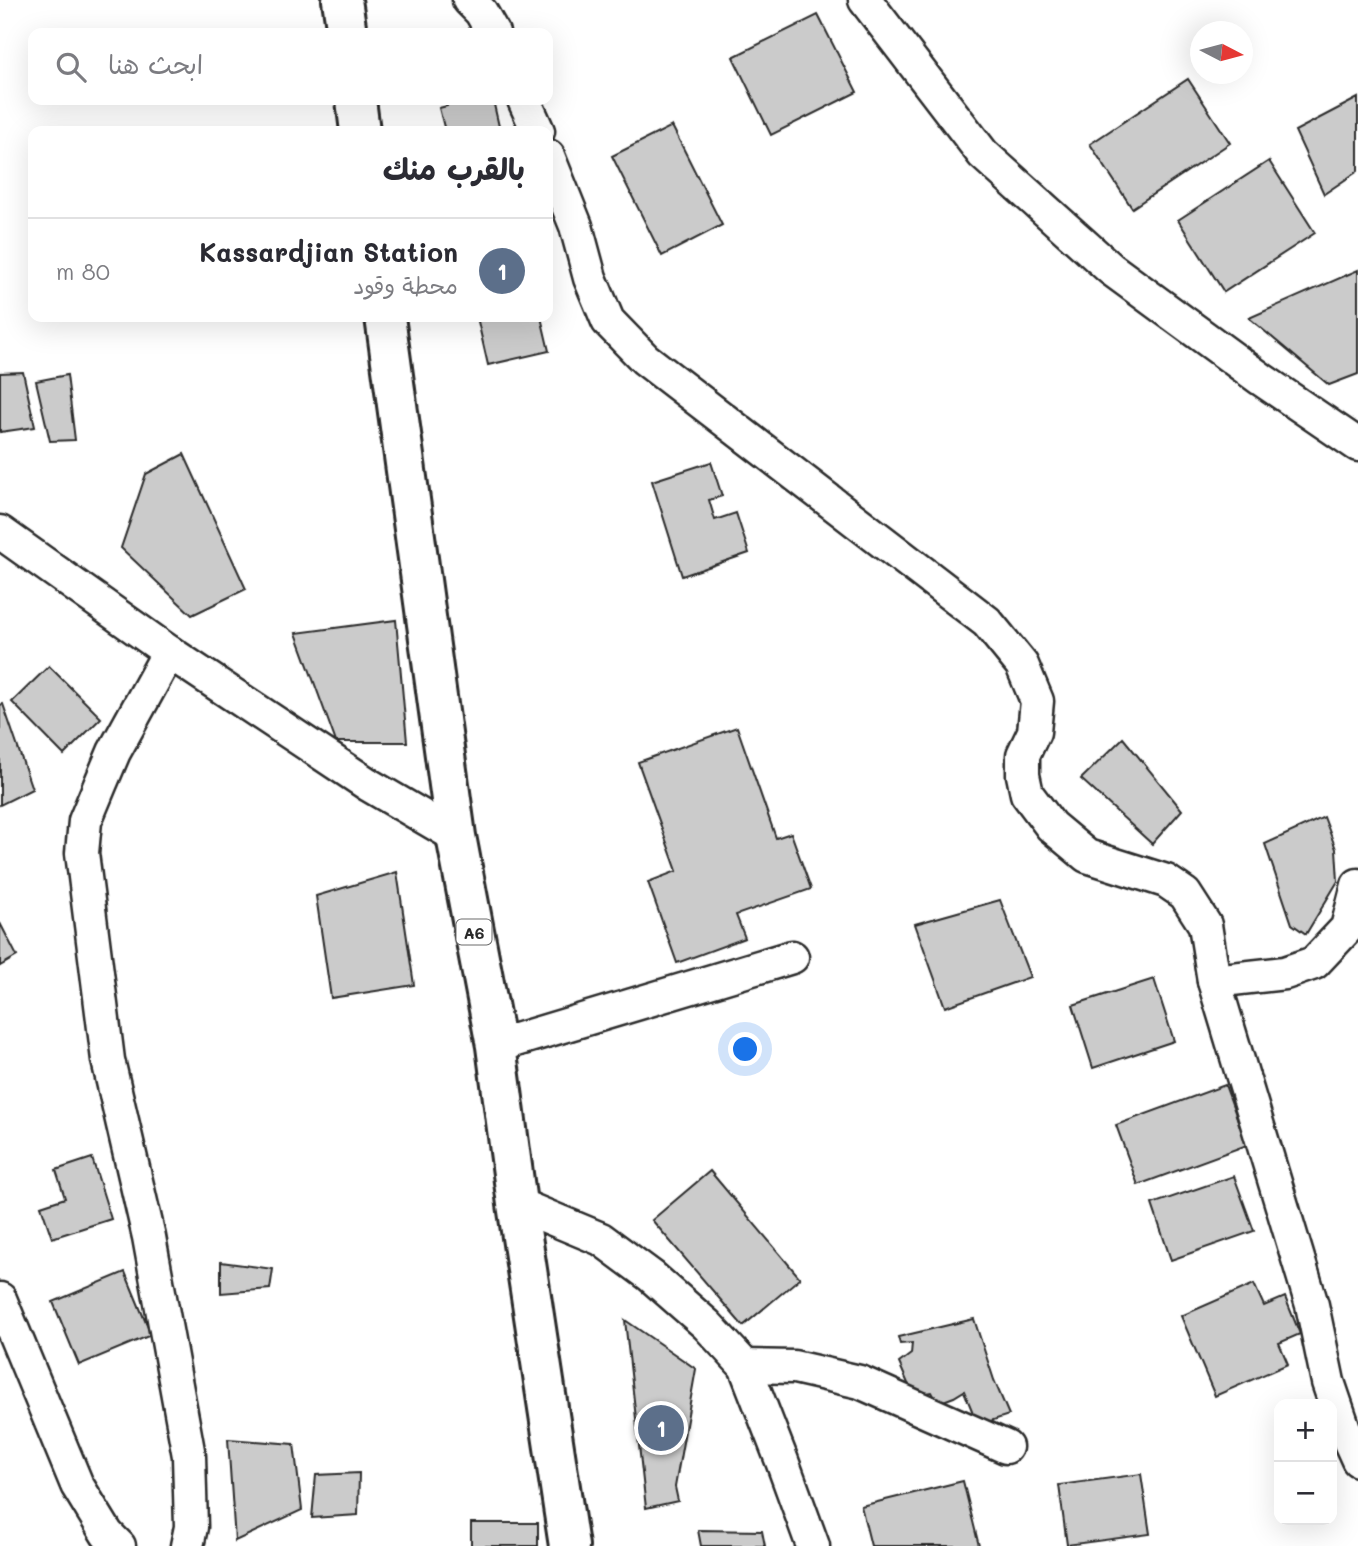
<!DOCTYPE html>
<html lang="ar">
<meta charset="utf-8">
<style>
body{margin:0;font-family:Mali,"Playpen Sans Arabic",sans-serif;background:#f2f2f3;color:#2b2b33;direction:rtl}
.controls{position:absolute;right:21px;bottom:21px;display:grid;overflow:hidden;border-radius:14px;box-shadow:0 7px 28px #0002}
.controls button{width:63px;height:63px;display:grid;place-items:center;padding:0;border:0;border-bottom:2px solid #e1e1e2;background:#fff;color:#2b2b33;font:35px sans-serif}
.compass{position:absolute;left:1190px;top:21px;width:63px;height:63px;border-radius:50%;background:#fff;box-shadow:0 7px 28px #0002;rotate:96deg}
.you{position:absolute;left:746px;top:1050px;width:24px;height:24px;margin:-18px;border:5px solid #fff;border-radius:50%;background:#1a73e8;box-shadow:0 0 0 10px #1a73e833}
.badge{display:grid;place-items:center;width:46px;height:46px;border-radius:50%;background:#2b2b2b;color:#fff;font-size:23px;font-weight:700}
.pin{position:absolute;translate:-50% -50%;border:4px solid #fff;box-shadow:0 2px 7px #0006}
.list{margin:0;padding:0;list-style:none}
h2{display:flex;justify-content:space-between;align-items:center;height:91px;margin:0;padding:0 28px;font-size:30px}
h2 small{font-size:23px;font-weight:400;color:#7c7c81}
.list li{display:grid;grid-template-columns:46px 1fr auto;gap:21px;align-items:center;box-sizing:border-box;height:105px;padding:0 28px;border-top:2px solid #e1e1e2}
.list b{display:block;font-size:26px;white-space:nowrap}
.list p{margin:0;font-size:23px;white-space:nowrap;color:#7c7c81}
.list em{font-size:23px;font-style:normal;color:#7c7c81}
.icon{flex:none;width:38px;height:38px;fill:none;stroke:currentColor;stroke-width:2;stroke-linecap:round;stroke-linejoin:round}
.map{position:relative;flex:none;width:1358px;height:1546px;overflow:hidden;direction:ltr}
.search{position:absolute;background:#fff;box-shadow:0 7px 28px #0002;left:28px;top:28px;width:525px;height:77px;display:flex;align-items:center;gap:18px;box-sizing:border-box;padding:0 24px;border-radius:14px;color:#7c7c81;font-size:26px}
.panel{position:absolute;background:#fff;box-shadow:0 7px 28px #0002;left:28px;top:126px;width:525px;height:196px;border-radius:14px;direction:rtl}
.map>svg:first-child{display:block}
.building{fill:#cbcbcb;stroke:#2b2b2b;stroke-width:2}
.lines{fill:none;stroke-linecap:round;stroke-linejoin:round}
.street-casing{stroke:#2b2b2b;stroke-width:37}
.highway-casing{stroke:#2b2b2b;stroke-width:44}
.street{stroke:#fff;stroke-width:32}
.highway{stroke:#fff;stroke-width:38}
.labels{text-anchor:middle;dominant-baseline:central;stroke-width:5;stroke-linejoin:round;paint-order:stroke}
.shield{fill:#fff;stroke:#6b6b6b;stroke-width:2}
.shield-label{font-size:16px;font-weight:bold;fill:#2b2b2b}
</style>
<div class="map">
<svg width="1358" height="1546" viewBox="0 0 1358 1546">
<rect width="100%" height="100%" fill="#fff"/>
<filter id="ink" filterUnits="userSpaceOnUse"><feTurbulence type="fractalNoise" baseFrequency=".0143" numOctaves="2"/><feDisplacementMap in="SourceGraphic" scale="14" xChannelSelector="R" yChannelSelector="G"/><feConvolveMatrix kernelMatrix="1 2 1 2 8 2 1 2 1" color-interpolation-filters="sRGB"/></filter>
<g filter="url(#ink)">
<g class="building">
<path d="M818,15l39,77 -86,43 -38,-78z"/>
<path d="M1188,79l42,64 -98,65 -42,-64z"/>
<path d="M1358,98v73l-34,23 -29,-63z"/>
<path d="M446,100h47l7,31h-55l-6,-23 8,-2z"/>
<path d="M672,126l50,99 -60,31 -50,-100z"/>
<path d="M1269,161l46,72 -91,59 -46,-72z"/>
<path d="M1358,270v104l-29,11 -80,-67z"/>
<path d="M477,317h64l8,34 -61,14z"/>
<path d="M23,372l12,55 -35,5v-59z"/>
<path d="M67,375l8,65 -25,1 -14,-60z"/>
<path d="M184,454l62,135 -54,26 -71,-67 25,-74z"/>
<path d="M711,462l11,34 -13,4 6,20 21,-7 13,40 -67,23 -30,-95z"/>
<path d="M396,620l11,122h-71l-40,-109z"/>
<path d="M49,666l52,52 -37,37 -52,-53z"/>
<path d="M3,704l29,85 -32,16v-100z"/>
<path d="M737,727l39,111 15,-5 20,56 -75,26 9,23 -68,25 -29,-81 29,-11 -39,-109z"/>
<path d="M1123,738l59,72 -30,34 -71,-65z"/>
<path d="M1324,817l12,32 2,32 -32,53 -14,-10 -27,-80z"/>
<path d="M397,872l17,113 -83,13 -15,-102z"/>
<path d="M1000,900l30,77 -85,30 -30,-83z"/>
<path d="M0,923l17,33 -17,10z"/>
<path d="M1154,979l20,62 -81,27 -20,-63z"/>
<path d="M1225,1085l22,60 -109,40 -22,-60z"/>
<path d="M92,1158l19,61 -59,19 -11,-32 24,-8 -9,-28z"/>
<path d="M710,1171l90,107 -57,48 -91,-106z"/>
<path d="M1234,1176l20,55 -83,29 -19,-56z"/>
<path d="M221,1262l52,7 -3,20 -49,4z"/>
<path d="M125,1272l26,63 -72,30 -26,-63z"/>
<path d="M1254,1284l10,22 21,-9 15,37 -21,9 9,21 -73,32 -34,-80z"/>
<path d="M974,1319l20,61 15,35 -31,10 -14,-34 -10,6 -16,6 -6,-11 -19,3 -14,-32 12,-9 1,-11 -12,1 -2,-7z"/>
<path d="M625,1320l71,49 -21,118 3,14 -32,7z"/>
<path d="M228,1439l66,5 8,66 -67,31z"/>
<path d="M359,1473l-1,42 -46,3 4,-43z"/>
<path d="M1141,1474l9,60 -83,11 -8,-60z"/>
<path d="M963,1481l16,65h-108l-10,-40z"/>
<rect x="471" y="1523" width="67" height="23"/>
<path d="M698,1530l64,1 3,15h-64z"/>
</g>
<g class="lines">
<g class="street-casing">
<g id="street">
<path d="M469,0l12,12 12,21"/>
<path d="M865,0l118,154 128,115 150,110 97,66"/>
<path d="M524,100l14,31"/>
<path d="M548,156l28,70 14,52 18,43 37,38 342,263 35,43 15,36 -3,31 -11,23v20l4,19 24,32 36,30 79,25 19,13 20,31 9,56 98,324 16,77 16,47 14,31"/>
<path d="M0,532l169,120 200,133 87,51"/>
<path d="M169,652l-55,100 -14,33 -15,36 -3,32 26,207 41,177 40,219 2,71 -4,19"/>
<path d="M1214,981l71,-8 29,-10 33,-35 11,-43"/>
<path d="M496,1046l296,-89"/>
<path d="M517,1204l84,35 50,37 56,49 38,41 37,95 31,85"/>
<path d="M0,1299l77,186 30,49 12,12"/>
<path d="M745,1366l49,1 66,15 146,65"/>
</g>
</g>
<g class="highway-casing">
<g id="highway">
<path d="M342,0l5,33"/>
<path d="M356,100l4,31"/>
<path d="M385,317l71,519 40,210 21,158 52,342"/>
</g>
</g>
<use href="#street" class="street"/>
<use href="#highway" class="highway"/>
</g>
</g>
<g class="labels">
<rect class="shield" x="456.5" y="919.5" width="35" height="25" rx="5"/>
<g class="shield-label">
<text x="474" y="932">A6</text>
</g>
</g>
</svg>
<div class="controls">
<button>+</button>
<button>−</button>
</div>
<svg class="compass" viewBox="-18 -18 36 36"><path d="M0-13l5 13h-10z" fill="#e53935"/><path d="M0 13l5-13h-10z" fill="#7c7c81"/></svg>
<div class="you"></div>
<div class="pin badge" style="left:661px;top:1428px;background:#5c6f8a">1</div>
<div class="search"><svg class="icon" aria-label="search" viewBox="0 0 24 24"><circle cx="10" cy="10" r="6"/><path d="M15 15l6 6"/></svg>ابحث هنا</div>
<section class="panel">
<h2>بالقرب منك<small></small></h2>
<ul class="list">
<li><span class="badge" style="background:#5c6f8a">1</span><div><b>Kassardjian Station</b><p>محطة وقود</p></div><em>80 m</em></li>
</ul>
</section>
</div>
